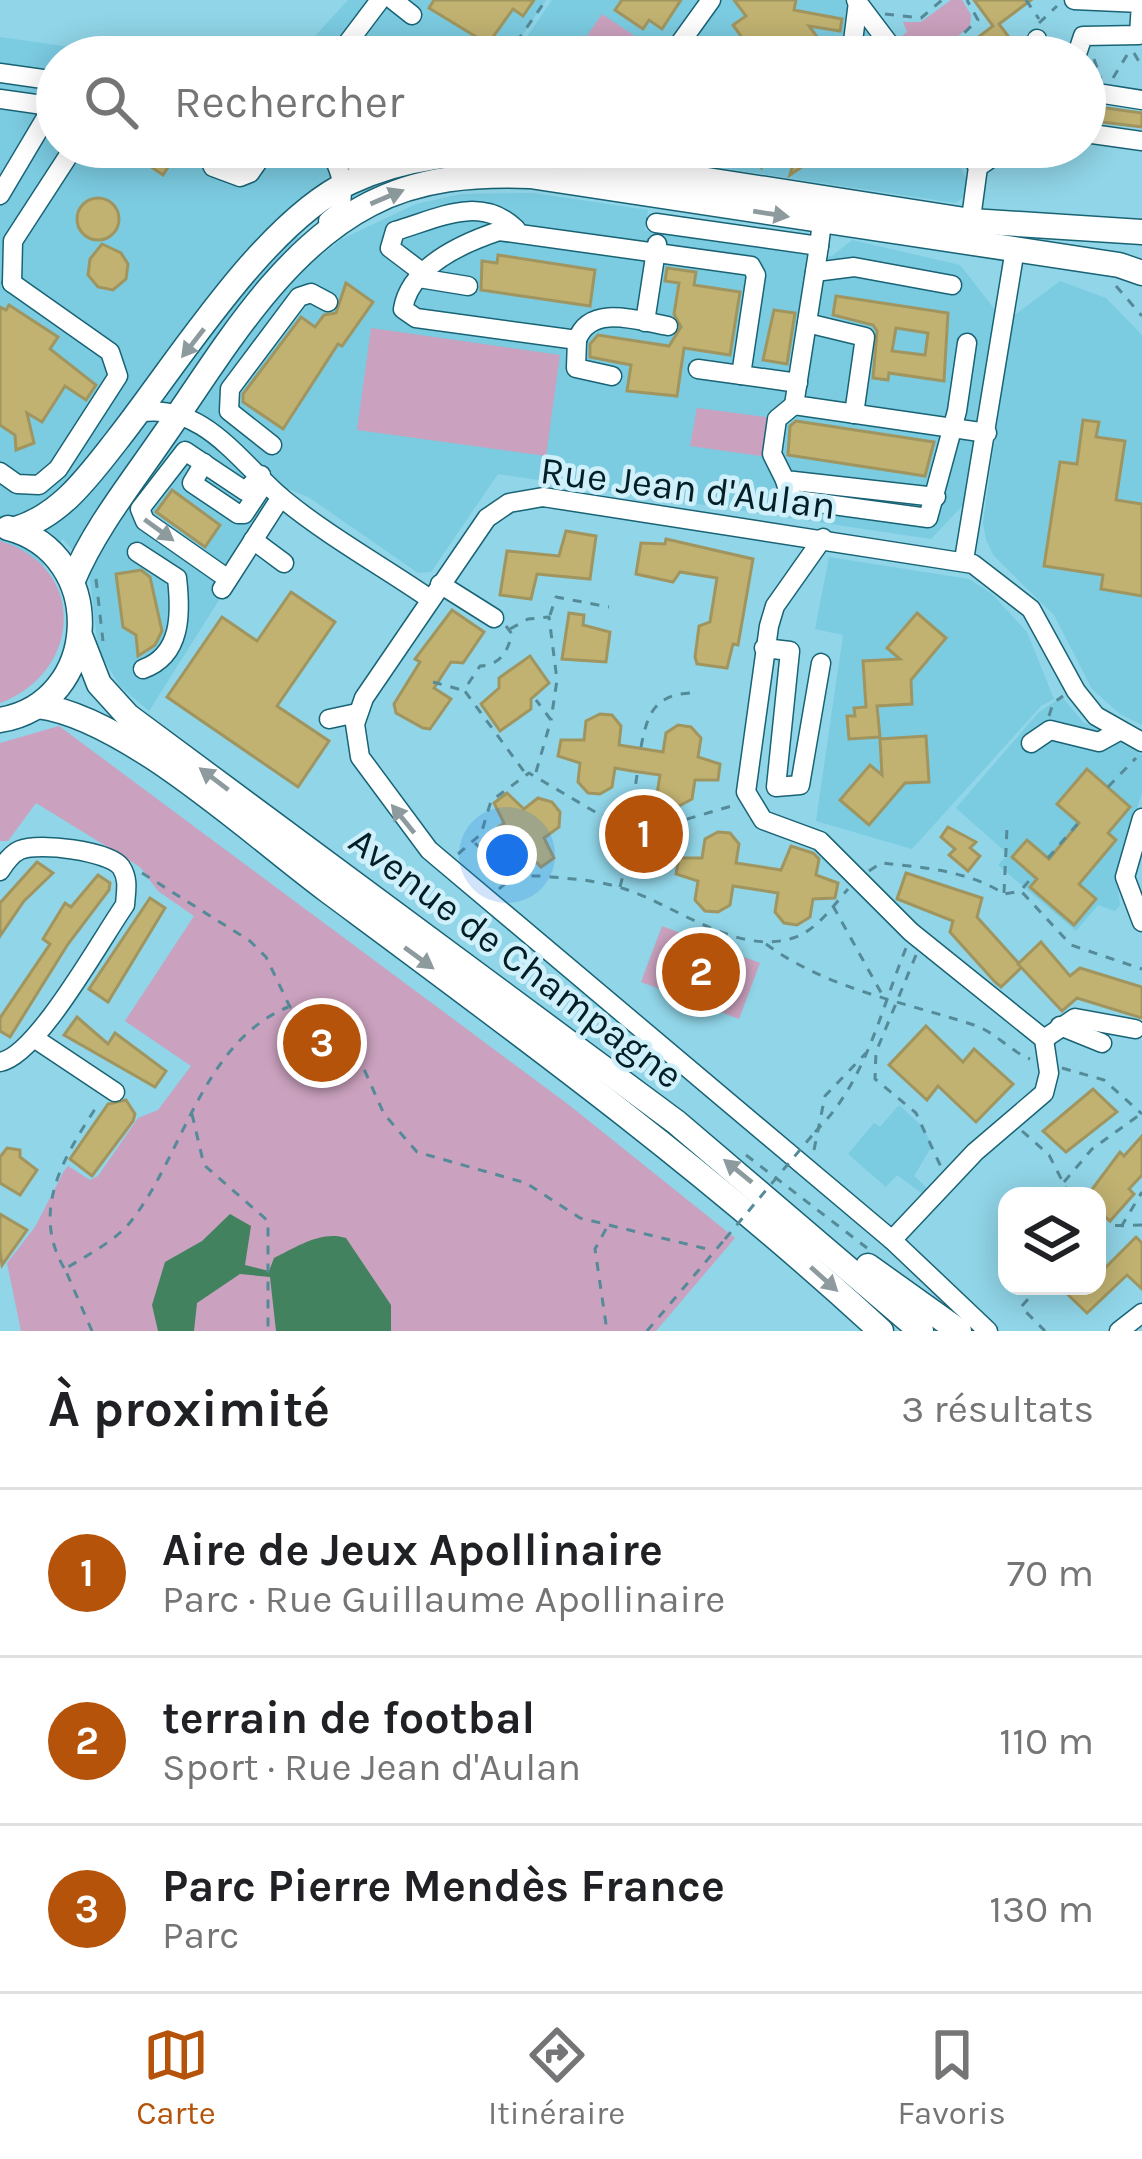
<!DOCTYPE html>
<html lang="fr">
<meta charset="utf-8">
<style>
body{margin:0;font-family:Karla,sans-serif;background:#f6f6f6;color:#202124}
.controls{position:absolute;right:36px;bottom:36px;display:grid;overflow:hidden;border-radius:24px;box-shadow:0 6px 30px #0003}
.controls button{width:108px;height:108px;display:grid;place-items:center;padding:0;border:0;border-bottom:3px solid #e0e0e0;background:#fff;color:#202124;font:60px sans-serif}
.you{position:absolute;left:507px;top:855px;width:42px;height:42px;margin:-30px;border:9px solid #fff;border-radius:50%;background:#1a73e8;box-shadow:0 0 0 18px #1a73e833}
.badge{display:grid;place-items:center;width:78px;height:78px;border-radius:50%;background:#b45309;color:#fff;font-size:39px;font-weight:700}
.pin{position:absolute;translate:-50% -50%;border:6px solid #fff;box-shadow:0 3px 12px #0006}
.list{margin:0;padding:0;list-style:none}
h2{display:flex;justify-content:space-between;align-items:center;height:156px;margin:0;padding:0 48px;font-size:51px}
h2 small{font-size:39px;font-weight:400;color:#757577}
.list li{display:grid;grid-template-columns:78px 1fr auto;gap:36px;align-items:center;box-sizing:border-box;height:168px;padding:0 48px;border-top:3px solid #e0e0e0}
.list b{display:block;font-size:45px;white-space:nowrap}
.list p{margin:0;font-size:39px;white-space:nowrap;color:#757577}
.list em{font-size:39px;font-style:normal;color:#757577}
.icon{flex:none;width:66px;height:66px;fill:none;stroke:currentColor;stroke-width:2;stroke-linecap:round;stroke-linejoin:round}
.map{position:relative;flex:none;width:1142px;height:1331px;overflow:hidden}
.search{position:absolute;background:#fff;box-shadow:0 6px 30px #0003;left:36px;right:36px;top:36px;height:132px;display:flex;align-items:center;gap:30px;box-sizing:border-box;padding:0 42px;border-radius:66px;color:#757577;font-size:45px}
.sheet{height:660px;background:#fff}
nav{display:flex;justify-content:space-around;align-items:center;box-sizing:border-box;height:168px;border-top:3px solid #e0e0e0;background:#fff;font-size:33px;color:#757577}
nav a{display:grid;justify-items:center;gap:6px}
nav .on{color:#b45309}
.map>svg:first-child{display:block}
.built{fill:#7bcbe1}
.green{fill:#caa1be}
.water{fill:#43825f}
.building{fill:#c1b271;stroke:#a1955f;stroke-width:3;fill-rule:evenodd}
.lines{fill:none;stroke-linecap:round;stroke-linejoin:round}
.minor-casing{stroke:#196374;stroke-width:21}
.major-casing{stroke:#196374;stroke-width:27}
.path{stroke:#558a98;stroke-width:3;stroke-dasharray:9 9;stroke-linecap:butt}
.minor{stroke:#fff;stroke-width:18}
.major{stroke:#fff;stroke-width:24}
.path-bridge{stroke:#558a98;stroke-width:3;stroke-dasharray:9 9;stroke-linecap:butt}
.oneway{fill:#8d9a9e}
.labels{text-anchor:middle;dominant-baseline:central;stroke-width:9;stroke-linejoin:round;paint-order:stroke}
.street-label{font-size:39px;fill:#021f27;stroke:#cff0fa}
</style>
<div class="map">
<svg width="1142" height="1331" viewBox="0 0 1142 1331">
<rect width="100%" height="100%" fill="#90d5e8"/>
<g class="built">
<path d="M348,0h198l-38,57h-212z"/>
<path d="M552,0h292l41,57h-372z"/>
<path d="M0,37l140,20h-83v90h391l-16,23 -45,11 -65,33 -27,20 27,21 20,-16 74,-35 45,-10 72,-1 115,17 -3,20 173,26h14l20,-16 108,25 36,46 -30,191 -35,37 -433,-65 -67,98 -13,1 -108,-75 -21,-9 -140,222 -29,-25 -22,-36 -9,-81 -26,-30 -63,86z"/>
<path d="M583,147h366l18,33 -4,18 -8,5z"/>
<path d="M1060,281l46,17 36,37v390l-22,-11 -28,-25 -38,-74 -60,-59 -8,-16 -3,-17 29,-206z"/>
<path d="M829,557l140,22 22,14 36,39 27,67 -13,7 -129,143 -96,-28 27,-186 -28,-6z"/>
<path d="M1062,697l21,25 59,33v37l-25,89 3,24 -5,6 -17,-6 -22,26 -78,-66 10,-11 -52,-46 83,-96z"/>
<path d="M899,1105l24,22 9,19 -18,30 14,13 -5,5 -26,-19 -11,12 -38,-33 26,-31 6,4z"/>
</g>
<g class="green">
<path d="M951,0h11l9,15 -1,11 -36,31h-6l-5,-9 -13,8 -12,-17 9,-7 -4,-10h18z"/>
<path d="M602,14l49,33 -7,10h-47l-17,-11z"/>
<path d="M371,328l189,27 -14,101 -189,-26z"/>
<path d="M697,408l77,10 -6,39 -78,-11z"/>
<path d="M0,541c88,26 82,131 0,162z"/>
<path d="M59,726l510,379 166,133 -79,93h-635l-14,-68 28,-36 29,-56 4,-5 22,14 8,-4 40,-58 20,-8 33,-44 -66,-45 69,-105 -36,-25 -18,-24 -104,-64 -28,38h-8v-98z"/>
<path d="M662,926l98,37 -21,56 -98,-37z"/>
</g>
<path class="water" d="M230,1214l21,12 -6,39 24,6 5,-13c22,-11 48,-28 72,-20l45,67v26h-115l-6,-54 -30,-3 -43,29 -3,28h-36l-6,-26 13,-43 37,-21z"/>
<g class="building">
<path d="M434,0h100l-11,16 -10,-7 -25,35 -59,-36z"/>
<path d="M622,0h59l-19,29 -13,-9 -6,9 -28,-19z"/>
<path d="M734,0h62l-2,10 48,9 -2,12 -31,-5 23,31h-76l-23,-32 13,-9z"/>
<path d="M974,0h57l-32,24 18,24 -13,9h-52l41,-31z"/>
<path d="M1085,105l57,8v14l-57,-7z"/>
<path d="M122,147h42l12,8 -13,20z"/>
<path d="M737,147h94l-41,28 4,-14 -32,-4 -1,10 -8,-11 -16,-2z"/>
<circle cx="98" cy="219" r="21"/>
<path d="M102,244l19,9 7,11 -2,15 -13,11 -15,-3 -10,-12 2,-16z"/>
<path d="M498,255l97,15 -5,36 -109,-16 1,-29 15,2z"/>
<path d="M667,268l29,4 -2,13 46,7 -10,63 -46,-7 -7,48 -50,-5 4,-26 -41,-8v-13l8,-9 71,11 12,-19 -7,-13 5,-31 -14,-2z"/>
<path d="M346,283l27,19 -31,44 -4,-2 -55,85 -40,-27v-8l58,-77 14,10 9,-12 12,-2z"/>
<path d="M836,296l112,17 -4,68 -55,-8 -1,7 -15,-2 4,-47 -4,-6 -40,-10zM896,328l32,5 -3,22 -33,-4z"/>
<path d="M9,305l49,32 -8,12 46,36 -10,15 -21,-14 -23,36 -15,-9 7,30 -18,7 -1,-15 -15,-10v-118l6,3z"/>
<path d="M774,310l21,3 -8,51 -24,-4z"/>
<path d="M1083,420l16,2 -3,15 29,4 -9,59 26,4v92l-41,-7 2,-14 -59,-9 16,-104 17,2z"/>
<path d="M796,421l138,21 -9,34 -137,-21 2,-29z"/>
<path d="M172,490l48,35 -15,22 -49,-35z"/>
<path d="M566,531l30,5 -6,43 -53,-5 -6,25 -31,-4 7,-44 52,5z"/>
<path d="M666,539l87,20 -15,86 -5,-1 -6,24 -30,-4 -2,-7 4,-31 11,-4 7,-44 -37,-6 -7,10 -37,-8 5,-31 24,1z"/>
<path d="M141,570l9,7 12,54 -7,14 -17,11 -2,-21 -13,-8 -7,-53z"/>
<path d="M291,592l44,30 -58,84 52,35 -31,46 -131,-90 55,-80 35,24z"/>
<path d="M452,610l32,22 -21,31 -12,-1 -17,26 17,11 -21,30 -7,-1 -27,-15 -2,-9 26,-42 -5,-3z"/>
<path d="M569,613l15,2 -1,10 27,7 -4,30 -44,-3z"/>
<path d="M917,613l29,25 -35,42 1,24 -35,2 3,31 -31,2 -2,-23h8l-1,-8 12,-1 -3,-46 37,-2 -13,-11z"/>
<path d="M530,656l19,27 -18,16v10l-31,22 -19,-27 18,-16v-10z"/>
<path d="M600,714l12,1 9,11 -2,19 44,7 3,-19 12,-8 13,2 10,11 -3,19 22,7 -2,16h-23l-3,19 -13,7 -12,-2 -10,-10 3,-19 -28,-4 -17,-3 -3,19 -12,7 -12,-1 -10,-11 2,-19 -22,-7 3,-16h23l2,-19z"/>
<path d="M926,736l3,46 -24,1 -36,42 -29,-25 30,-35 12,10 -2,-36z"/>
<path d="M1087,769l43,38 -22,26 8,7 -37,44 17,15 -22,26 -44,-38 7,-8 -25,-22 15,-17 22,19 30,-36 -22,-19z"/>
<path d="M507,793l17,16 14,-11 14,4 8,10 -1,15 -15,11 10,20 -13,9 -16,-16 -15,11 -15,-4 -7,-10 1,-14 15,-11 -10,-20z"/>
<path d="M948,827l28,15 -6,6 10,8 -12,15 -19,-16 6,-6 -14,-12z"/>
<path d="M718,832l12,1 9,11 -3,19 45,7 10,-24 22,7 6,6 -3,16 22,8 -3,15 -22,1 -3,18 -13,8 -13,-2 -9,-11 3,-19 -45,-7 -3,19 -12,7 -13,-1 -10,-11 3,-19 -22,-7 3,-16h23l3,-19z"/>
<path d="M37,862l16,11 -29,28 -24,35v-33z"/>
<path d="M906,873l76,25 -5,19 45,50 -21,20 -6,-5 -45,-50 3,-11 -56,-22z"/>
<path d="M98,875l12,8 -1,7 -41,54 -58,93 -10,-6v-13l50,-74 -7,-5 22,-36 6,4z"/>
<path d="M150,898l15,10 -57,94 -19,-13z"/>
<path d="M1041,942l29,34 10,-8 62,19v31l-65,-20 -15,13 -44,-47z"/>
<path d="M77,1017l31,27 7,-11 51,38 -11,16 -91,-52z"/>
<path d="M926,1026l37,36 11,-13 39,35 -37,38 -38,-36 -11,14 -38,-35z"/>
<path d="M1093,1089l24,23 -51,40 -23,-21z"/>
<path d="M126,1100l9,14 -2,7 -41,55 -22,-17 38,-55z"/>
<path d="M1142,1136v39l-13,14 5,5 -24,27 -13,-12v-13h-10l33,-44 4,4z"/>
<path d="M7,1148l13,2v7l17,13 -17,25 -20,-12v-26z"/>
<path d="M0,1214l27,16 -25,35 -2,-14z"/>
<path d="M1136,1237l6,6v46l-15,-14 -40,38 -28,-27h38v-10z"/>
</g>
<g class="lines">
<g class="minor-casing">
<g id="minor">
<path d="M393,0l19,15"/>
<path d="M856,0l43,57"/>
<path d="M1074,0l67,3 -2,32 -56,1 -7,21"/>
<path d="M337,57l43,-57"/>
<path d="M670,57l41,-57"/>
<path d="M851,57l7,-55"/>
<path d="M1032,57l5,-18"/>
<path d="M0,73l57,8"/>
<path d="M1085,91l57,9"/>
<path d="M0,99l57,8"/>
<path d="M1085,133l57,8"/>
<path d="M204,147l9,20 27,10 10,-4 18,-26"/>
<path d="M965,147l13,20 -9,66"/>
<path d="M334,157l54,10"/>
<path d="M978,167l29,-20"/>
<path d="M0,195l51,-86"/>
<path d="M328,221l12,-10c5,-30 1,-38 -11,-64"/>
<path d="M656,223l163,23 3,-24 11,-8"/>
<path d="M819,246l-25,159 193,28"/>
<path d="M815,272l39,-5 98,18"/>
<path d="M423,273l-33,-25 5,-17c42,-12 85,-37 121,-2"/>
<path d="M419,278l49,8"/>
<path d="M12,283l1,-42 61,-94"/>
<path d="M645,322l12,-78"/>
<path d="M807,323l58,14 -11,77"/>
<path d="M577,340c13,-37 62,-19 91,-14"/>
<path d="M698,369l100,14"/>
<path d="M612,376l-36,-8 1,-28 -161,-22 -13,-9c7,-43 60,-66 96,-78l252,35 5,9 -15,100"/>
<path d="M794,405l-17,14 -5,35 13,26 151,17"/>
<path d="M138,413c65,-12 102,50 145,86 45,37 99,67 147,100"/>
<path d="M272,445l-43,-34 1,-22 69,-92 12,-4 17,9"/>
<path d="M204,463l-12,20 46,31h6l20,-30"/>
<path d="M0,472l17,12 22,1 19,-16 60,-93 -8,-24 -98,-69"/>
<path d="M785,480l4,15 8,5 131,18 29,-107 10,-68"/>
<path d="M823,538l-48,68 -6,20 -23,166 17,28 57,21 91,91 133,107 5,34 -5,20 -69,59 -83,88"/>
<path d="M253,540l31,23"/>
<path d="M137,552l40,26c4,35 5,77 -34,91"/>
<path d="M964,560l51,-311"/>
<path d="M228,579l-83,-58 -5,-12 45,-58 60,40 16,-16"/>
<path d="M440,584l54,34"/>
<path d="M222,589l59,-92"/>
<path d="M764,648l26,3 -14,136 24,-2 21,-122"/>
<path d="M329,719l28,-6"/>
<path d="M1031,743l19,-13 49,12 20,-11"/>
<path d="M1142,818l-17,59 17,45"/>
<path d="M0,871c5,-8 11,-17 20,-21 19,-8 89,1 101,17 8,12 5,24 4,38 -24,34 -88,151 -125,157"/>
<path d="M1060,1026l42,17"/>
<path d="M34,1038l81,54"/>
<path d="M1044,1039l31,-21 60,11"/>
<path d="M988,1331l-96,-91 -463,-390 -69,-93 -5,-33 9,-26 123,-180 22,-15 34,-6 430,67 58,45 45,82 20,25 46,26"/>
<path d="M1119,1331l23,-18"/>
</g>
</g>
<g class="major-casing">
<g id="major">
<path d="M16,529c45,-14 72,-52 101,-89 60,-76 146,-217 233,-258 54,-26 113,-30 171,-31l450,70 171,11"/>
<path d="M73,580c21,-50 56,-94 87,-139 58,-82 117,-189 210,-237 50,-26 104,-30 160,-28l589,89 23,8"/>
<path d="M81,638l18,46 29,32 548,406 245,209"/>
<path d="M38,706c88,11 215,129 289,184 190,141 380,280 554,441"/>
<path d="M0,720c102,-17 108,-166 8,-192"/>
<path d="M868,1266l91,65"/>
</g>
</g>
<g class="path">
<path d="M1026,0l13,19"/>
<path d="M885,14l36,4 21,-18"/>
<path d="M1039,23l18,-17"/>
<path d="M1134,53l8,14"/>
<path d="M506,57l40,-57"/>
<path d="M938,57l40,-37 -11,-20"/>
<path d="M1094,59l7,20"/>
<path d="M1113,78l17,-28"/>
<path d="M1116,286l26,30"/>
<path d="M96,579l7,62"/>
<path d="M550,615l6,-18 53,10"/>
<path d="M506,626l6,8c-5,19 -12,31 -32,32l-16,24 61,83"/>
<path d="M510,629l18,-10 21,-2 8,63 -6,40"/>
<path d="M433,682l29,8"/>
<path d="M1049,716l4,-13 10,-7"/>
<path d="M641,747c6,-32 13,-52 49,-54"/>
<path d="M536,772l15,-52 -15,-20"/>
<path d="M637,775l-4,28 10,14 34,5 58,-17"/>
<path d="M1108,787l28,-29"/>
<path d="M603,818l31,39"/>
<path d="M475,843l35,35"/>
<path d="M458,854l23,-20 10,-33 38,-28 73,43 32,-9"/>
<path d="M1048,858l32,-37"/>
<path d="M869,871l12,-8c40,4 89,8 123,31l17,-3 50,54 71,24"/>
<path d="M142,873l108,68 16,16 24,50 65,42 29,65 33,38 109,31 54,35 131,32"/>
<path d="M620,887l7,-28 17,-5 32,-31"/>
<path d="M1023,888l10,-12"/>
<path d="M499,889c16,-15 31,-14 52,-12 25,2 50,4 74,12 52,17 112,67 168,49 23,-7 40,-32 55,-49"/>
<path d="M1004,893l3,-65"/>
<path d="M833,906l51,92"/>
<path d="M766,944c61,45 138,58 208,81 21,7 36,26 56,34"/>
<path d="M916,955l-40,97 -1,27 41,34 25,54"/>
<path d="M1062,1068l42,12 38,34"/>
<path d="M192,1114l12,51 64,56v110"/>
<path d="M1022,1131l27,24 21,41"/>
<path d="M815,1132c51,-50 65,-120 91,-184"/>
<path d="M814,1150l11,-54 41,-43"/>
<path d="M746,1155l121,93"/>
<path d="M1064,1182l28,-33 50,-36"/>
<path d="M1097,1226l45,-1"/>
<path d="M1121,1227l21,-35"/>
<path d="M606,1229l-11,20 12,82"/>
<path d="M64,1268c-34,-59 1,-113 35,-165"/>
<path d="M1040,1286l-19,21 24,24"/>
<path d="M92,1331l-27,-62c22,-14 51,-28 67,-49 52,-67 70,-177 156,-213"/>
<path d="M647,1331l78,-92"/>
</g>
<use href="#minor" class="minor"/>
<use href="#major" class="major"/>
<path class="path-bridge" d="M725,1239l90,-107"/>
</g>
<defs><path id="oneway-solid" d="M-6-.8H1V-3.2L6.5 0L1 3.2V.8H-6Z" transform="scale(3)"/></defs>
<g class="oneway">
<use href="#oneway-solid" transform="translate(387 197) rotate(-23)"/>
<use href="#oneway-solid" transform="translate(771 214) rotate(9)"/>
<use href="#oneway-solid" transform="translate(193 343) rotate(128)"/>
<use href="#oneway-solid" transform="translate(159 530) rotate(36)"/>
<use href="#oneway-solid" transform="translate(214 779) rotate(-143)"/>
<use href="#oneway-solid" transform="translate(403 819) rotate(-129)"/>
<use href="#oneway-solid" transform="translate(419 958) rotate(36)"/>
<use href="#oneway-solid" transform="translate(738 1171) rotate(-141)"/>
<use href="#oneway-solid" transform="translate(824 1279) rotate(42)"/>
</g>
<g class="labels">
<g class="street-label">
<text transform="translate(688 488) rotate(7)">Rue Jean d'Aulan</text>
<text transform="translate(516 958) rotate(37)">Avenue de Champagne</text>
</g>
</g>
</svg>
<div class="controls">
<button><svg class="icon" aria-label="layers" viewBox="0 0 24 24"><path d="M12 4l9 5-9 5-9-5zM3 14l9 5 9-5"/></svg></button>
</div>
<div class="you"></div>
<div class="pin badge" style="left:644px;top:834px">1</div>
<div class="pin badge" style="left:701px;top:972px">2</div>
<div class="pin badge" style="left:322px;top:1043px">3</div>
<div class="search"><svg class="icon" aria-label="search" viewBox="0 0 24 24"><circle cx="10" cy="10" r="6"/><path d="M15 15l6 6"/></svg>Rechercher</div>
</div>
<section class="sheet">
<h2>À proximité<small>3 résultats</small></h2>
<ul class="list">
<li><span class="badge">1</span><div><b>Aire de Jeux Apollinaire</b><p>Parc · Rue Guillaume Apollinaire</p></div><em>70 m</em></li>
<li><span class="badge">2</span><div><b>terrain de footbal</b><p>Sport · Rue Jean d'Aulan</p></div><em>110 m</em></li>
<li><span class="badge">3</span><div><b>Parc Pierre Mendès France</b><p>Parc</p></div><em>130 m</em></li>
</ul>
</section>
<nav>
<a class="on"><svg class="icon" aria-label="map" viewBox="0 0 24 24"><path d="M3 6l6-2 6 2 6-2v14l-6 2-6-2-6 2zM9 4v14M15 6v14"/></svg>Carte</a>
<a><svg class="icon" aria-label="directions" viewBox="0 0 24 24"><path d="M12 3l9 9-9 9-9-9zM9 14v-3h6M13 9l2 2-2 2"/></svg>Itinéraire</a>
<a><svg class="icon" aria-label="saved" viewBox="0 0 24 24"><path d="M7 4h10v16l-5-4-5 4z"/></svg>Favoris</a>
</nav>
